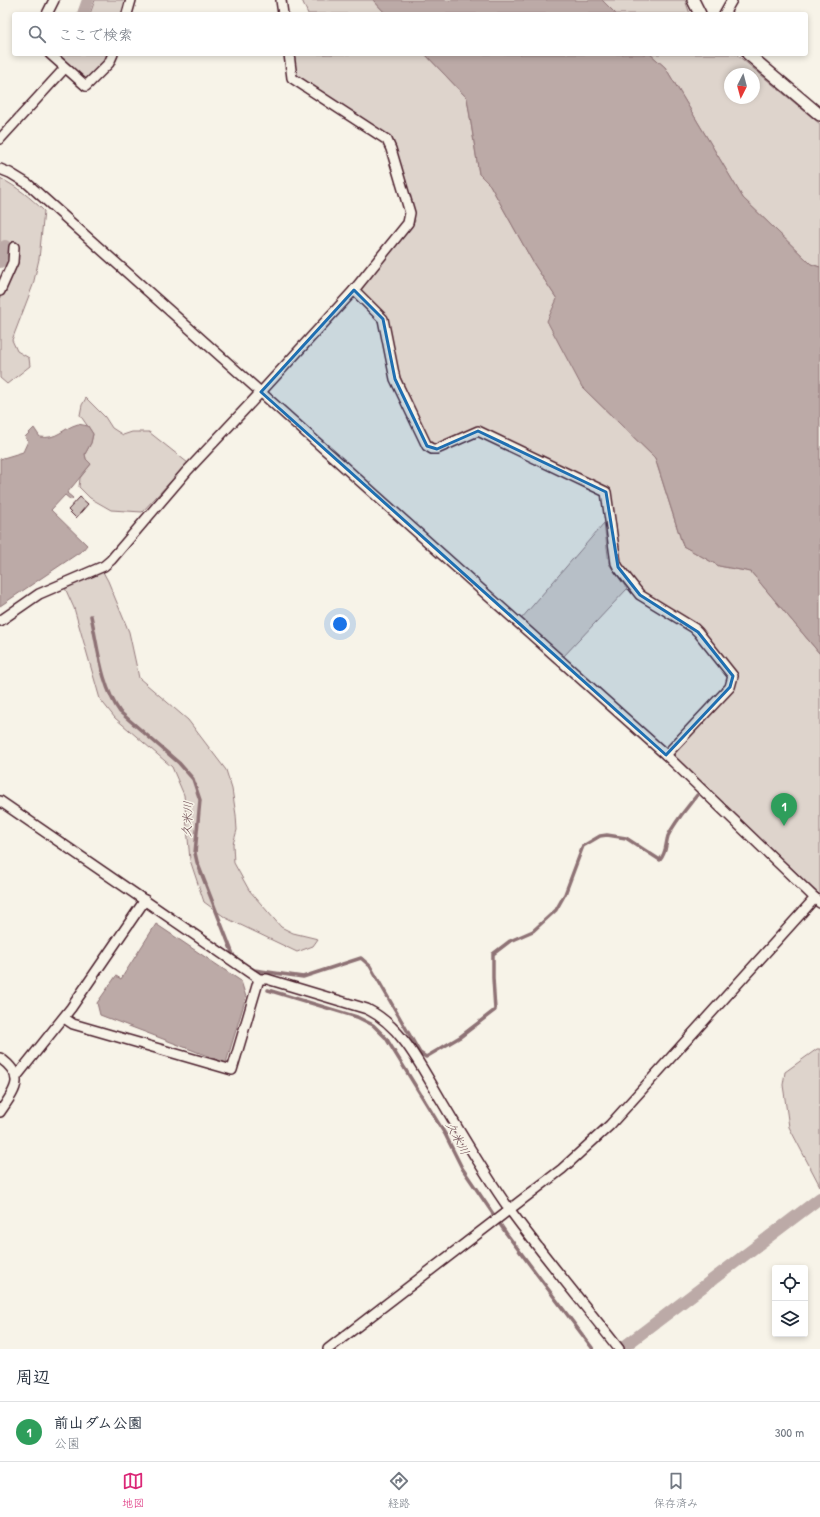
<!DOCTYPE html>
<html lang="ja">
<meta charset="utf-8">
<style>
body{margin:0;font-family:"Patrick Hand","Klee One",sans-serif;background:#f2f2f3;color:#1f2937}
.controls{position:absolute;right:12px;bottom:12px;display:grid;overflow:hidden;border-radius:4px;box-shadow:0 2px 6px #0003}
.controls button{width:36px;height:36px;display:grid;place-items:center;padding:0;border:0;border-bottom:1px solid #e0e1e3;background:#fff;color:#1f2937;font:20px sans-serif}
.compass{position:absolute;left:724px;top:68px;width:36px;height:36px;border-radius:50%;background:#fff;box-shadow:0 2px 6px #0003;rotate:186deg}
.you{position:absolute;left:340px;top:624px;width:14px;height:14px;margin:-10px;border:3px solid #fff;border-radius:50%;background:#1a73e8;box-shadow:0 0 0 6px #1a73e833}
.badge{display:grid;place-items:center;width:26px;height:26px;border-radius:50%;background:#db2777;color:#fff;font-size:13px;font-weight:700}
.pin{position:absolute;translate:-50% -33px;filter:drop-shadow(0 1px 2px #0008)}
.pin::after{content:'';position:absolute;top:21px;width:14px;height:12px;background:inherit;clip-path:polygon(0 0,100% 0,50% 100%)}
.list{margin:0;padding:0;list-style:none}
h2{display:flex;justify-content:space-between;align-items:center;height:52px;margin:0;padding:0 16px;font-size:17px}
h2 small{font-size:13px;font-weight:400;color:#747a83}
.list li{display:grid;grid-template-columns:26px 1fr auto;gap:12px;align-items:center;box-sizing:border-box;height:60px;padding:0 16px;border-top:1px solid #e0e1e3}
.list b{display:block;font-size:15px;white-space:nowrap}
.list p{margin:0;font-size:13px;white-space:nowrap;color:#747a83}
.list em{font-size:13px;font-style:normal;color:#747a83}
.icon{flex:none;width:22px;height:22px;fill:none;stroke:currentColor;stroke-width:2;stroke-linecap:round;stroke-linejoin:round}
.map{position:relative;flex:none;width:820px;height:1349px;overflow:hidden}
.search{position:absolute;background:#fff;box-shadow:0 2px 6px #0003;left:12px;right:12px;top:12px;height:44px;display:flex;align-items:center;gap:10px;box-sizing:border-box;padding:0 14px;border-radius:4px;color:#747a83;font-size:15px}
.sheet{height:112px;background:#fff}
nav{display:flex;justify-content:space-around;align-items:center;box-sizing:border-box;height:56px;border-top:1px solid #e0e1e3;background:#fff;font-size:11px;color:#747a83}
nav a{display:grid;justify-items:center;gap:2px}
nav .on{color:#db2777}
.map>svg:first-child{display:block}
.green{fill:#ded4cc;stroke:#947a7c;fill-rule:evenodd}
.water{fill:#bcaaa7;stroke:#8e7275}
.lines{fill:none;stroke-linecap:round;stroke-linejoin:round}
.stream{stroke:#8e7275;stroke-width:3.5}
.canal{stroke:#bcaaa7;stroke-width:12}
.building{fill:#ccbfb9;stroke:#4a1f2b}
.minor-casing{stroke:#4a1f2b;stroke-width:12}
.tertiary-casing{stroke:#4a1f2b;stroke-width:14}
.minor{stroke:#f7f3e8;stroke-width:9}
.tertiary{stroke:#f7f3e8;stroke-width:11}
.marked{fill:#1f6fb2;fill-opacity:0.2;stroke:#1f6fb2;stroke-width:3;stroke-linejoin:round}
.labels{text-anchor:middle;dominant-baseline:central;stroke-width:3;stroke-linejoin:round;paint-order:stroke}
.water-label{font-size:12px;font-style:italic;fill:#6c4950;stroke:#f7f3e8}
</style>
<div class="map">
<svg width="820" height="1349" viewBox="0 0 820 1349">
<rect width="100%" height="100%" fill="#f7f3e8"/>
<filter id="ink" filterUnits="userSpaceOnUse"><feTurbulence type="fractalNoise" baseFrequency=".025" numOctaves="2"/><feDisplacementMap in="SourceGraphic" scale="8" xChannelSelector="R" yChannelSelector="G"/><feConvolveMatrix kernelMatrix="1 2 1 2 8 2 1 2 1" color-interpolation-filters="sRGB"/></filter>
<g filter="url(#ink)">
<g class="green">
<path d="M95,0h32l-5,14h-32z"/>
<path d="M302,0h71l13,14h-78z"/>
<path d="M602,0h83l5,14h-74z"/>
<path d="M54,54h55l-2,7 -21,20z"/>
<path d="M293,54h132l42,44 12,76 11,11 44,79 23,35 25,88 73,71 28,88 36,20 32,6 69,82v241l-146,-138v-4l59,-65 3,-5 1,-4 -35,-49 -60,-38 -23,-30 -9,-73 -128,-59 -45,16 -7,-3 -31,-69 -12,-58 -26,-25v-4l49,-58 5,-8 -20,-74 -5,-8 -88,-59 -6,-6z"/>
<path d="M650,54h86l84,70v143l-9,-3 -68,-66 -78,-131zM730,74h24v24h-24z"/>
<path d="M0,178c17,9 30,19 44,33l-5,48 -6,26 -21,55 5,11 12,7 1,8 -23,18 -7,-6v-83l8,-11 9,-39h-14l-3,6z"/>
<path d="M86,398l19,19 7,11 11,7 9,-3h17l39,31 -46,49 -31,-2 -21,-12 -11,-11 1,-9 11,-14 -5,-5 -1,-5 6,-11 2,-9 -13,-19 2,-10z"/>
<path d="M604,523l5,41 18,25 -64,68 -42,-38z"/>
<path d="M102,570l6,11 21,51 10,46 49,42 38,50 6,19 4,26 1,15 -4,14 1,19 15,27 32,37 12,6 25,6 -5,7 -16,6 -71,-34 -22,-16 -14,-42 -6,-65 -12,-28 -57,-49 -15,-19 -26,-91 -9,-20 22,-15z"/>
<path d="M817,1049h3v137l-31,-59 -6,-42 2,-13z"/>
</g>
<g class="water">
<path d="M373,0h229l14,14h-230z"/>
<path d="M425,54h225l15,13 78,131 68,66 9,3v387l-69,-82 -32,-6 -36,-20 -28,-88 -73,-71 -35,-66 10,-22 -23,-35 -44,-79 -11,-11 -12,-76z"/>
<path d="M78,424l10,2 5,8 -2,9 -6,11 1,5 5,5 -24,29 6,5 -2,2 -6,-5 -14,15 36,35 -4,5 -83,56v-147l23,-7 5,-11 -3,-4 9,-9 6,9c17,3 23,-9 38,-13z"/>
<path d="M156,924l85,57 5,16 -20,66 -126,-48 -3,-12 19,-27 5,3z"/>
</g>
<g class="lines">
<g class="stream">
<path d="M91,616c7,31 10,70 29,96l59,51 14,16 7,21 -5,53 2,9 37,95 2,1"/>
<path d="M249,967l5,3 49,7 58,-19 9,8 50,87 6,4 34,-20 35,-27 -2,-32v-24l17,-13 23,-10 23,-21 9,-16 18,-48 17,-10 7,-1 19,3 34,22c7,-9 5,-14 8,-24 7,-15 19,-28 29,-41"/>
<path d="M268,990l89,27 16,8 13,13 59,96 17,34 44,65 87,116"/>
</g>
<g class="canal">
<path d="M83,14l5,-14"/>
<path d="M0,262l5,-16"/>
<path d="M621,1349l199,-151"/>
</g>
</g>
<path class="building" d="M80,497l8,7 -12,14 -8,-8z"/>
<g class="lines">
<g class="minor-casing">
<g id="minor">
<path d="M281,0l2,14"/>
<path d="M47,14l7,-14"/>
<path d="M127,14l4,-14"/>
<path d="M724,14l8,-14"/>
<path d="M50,54l36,32 23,-23 4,-9"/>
<path d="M289,54l3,24 95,62 4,9 19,64 -2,10 -54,67 29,29 12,60 32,67 5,3h5l41,-18 128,61 10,71 2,4 22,28 54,33 4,4 35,44 -3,11 -64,68"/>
<path d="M0,139l65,-71"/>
<path d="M0,169l10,4 18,11 638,571 154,148"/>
<path d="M0,291l13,-29 1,-15"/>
<path d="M0,621l39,-27 65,-28 7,-6 76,-89 74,-79 93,-102"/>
<path d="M0,801l259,178h8l100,30c36,18 54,58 74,91 22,37 44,75 69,110 35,48 73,93 109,139"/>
<path d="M64,1018l9,6 159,46 27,-91"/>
<path d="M0,1058c27,19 15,32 0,54"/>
<path d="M16,1077l55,-69 74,-108"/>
<path d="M328,1349l234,-180 48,-44 205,-227"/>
</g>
</g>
<g class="tertiary-casing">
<g id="tertiary">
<path d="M693,0l7,14"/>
<path d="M748,54l72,61"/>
</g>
</g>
<use href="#minor" class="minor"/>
<use href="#tertiary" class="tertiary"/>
</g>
</g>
<path class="marked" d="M354,290l29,29 12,60 32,67 10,3 41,-18 128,61 12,75 22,28 58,37 35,44 -3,11 -64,68 -405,-363z"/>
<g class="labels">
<g class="water-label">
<text transform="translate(187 819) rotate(-87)">久米川</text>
<text transform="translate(458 1138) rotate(62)">久米川</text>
</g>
</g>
</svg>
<div class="controls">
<button><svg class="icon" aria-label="locate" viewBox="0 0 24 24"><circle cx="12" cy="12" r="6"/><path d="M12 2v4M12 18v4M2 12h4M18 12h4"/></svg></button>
<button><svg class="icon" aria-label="layers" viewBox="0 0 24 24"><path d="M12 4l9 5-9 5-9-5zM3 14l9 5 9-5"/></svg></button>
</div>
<svg class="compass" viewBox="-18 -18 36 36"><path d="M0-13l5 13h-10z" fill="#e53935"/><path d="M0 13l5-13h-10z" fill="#747a83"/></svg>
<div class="you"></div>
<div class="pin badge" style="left:784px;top:826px;background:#2e9e5b">1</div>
<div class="search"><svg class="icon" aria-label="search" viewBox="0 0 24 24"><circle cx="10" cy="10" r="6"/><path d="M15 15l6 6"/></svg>ここで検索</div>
</div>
<section class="sheet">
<h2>周辺<small></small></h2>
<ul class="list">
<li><span class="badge" style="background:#2e9e5b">1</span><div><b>前山ダム公園</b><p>公園</p></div><em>300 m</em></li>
</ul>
</section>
<nav>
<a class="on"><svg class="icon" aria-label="map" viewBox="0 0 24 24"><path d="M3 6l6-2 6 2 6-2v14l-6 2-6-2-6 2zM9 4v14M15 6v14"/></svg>地図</a>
<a><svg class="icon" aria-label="directions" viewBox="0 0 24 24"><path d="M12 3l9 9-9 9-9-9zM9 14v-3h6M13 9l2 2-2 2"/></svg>経路</a>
<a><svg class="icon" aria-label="saved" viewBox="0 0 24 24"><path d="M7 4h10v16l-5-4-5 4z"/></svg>保存済み</a>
</nav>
